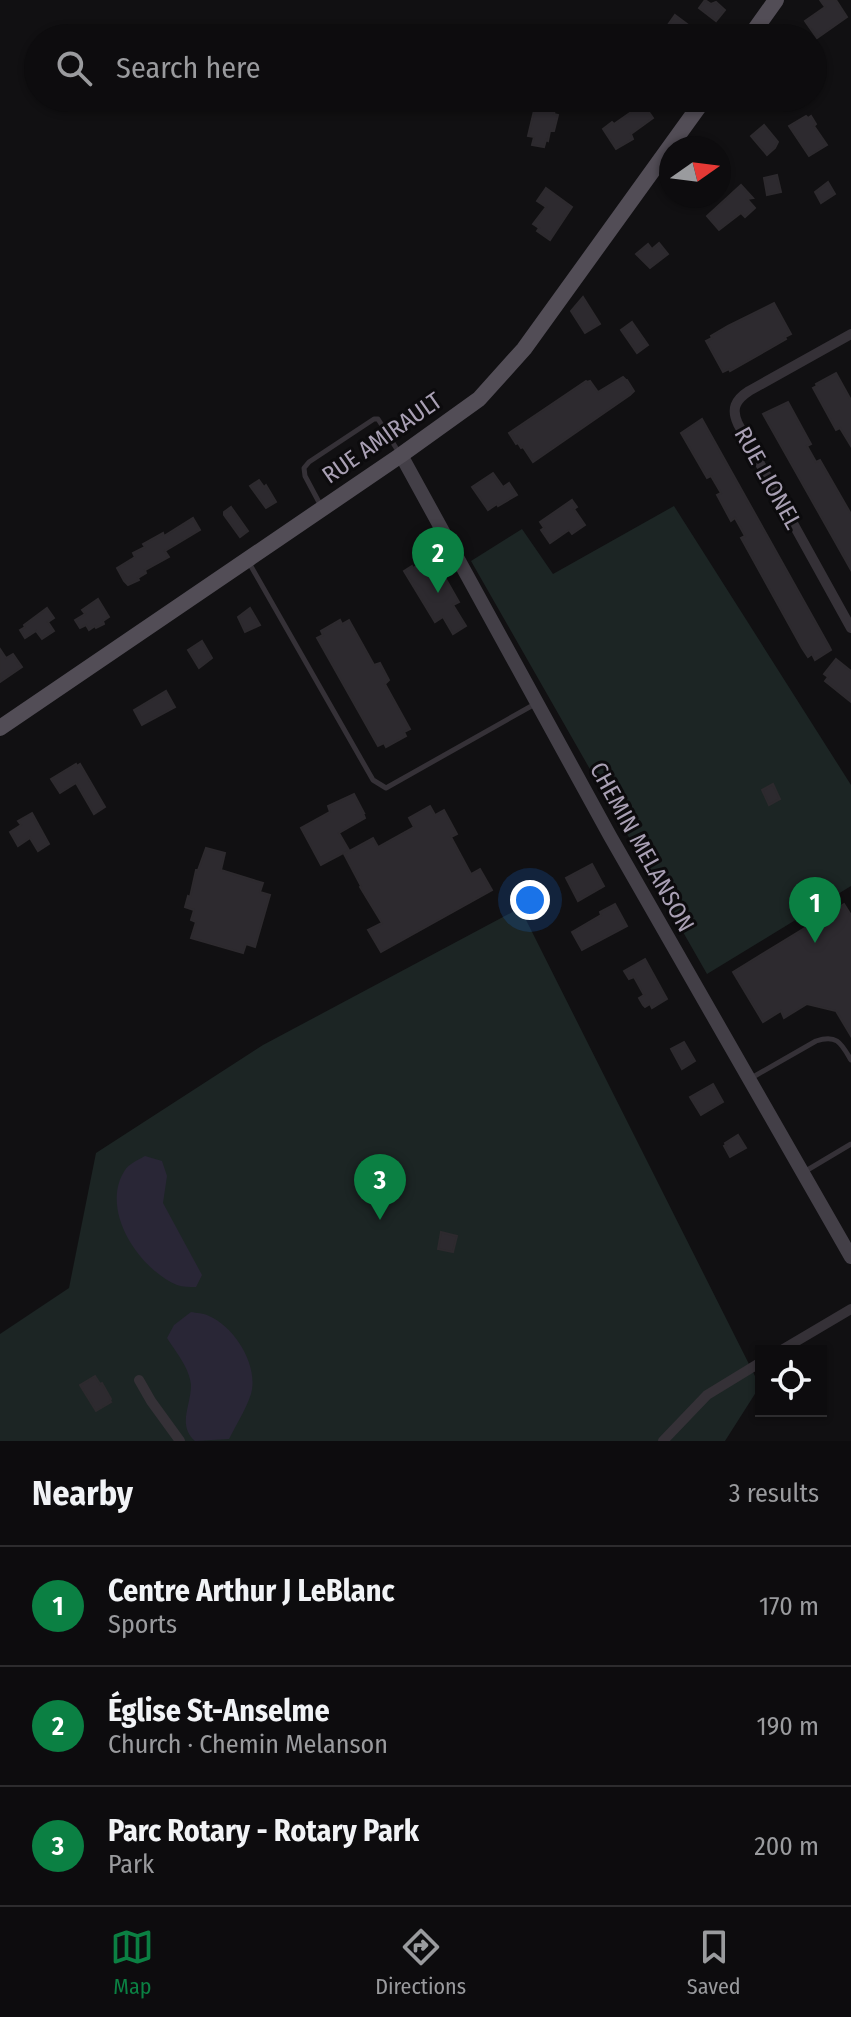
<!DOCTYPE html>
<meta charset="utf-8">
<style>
body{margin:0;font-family:"Fira Sans Condensed",sans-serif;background:#161517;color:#f1f3f6}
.controls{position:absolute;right:24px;bottom:24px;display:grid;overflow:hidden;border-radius:0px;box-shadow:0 2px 6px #0004}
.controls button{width:72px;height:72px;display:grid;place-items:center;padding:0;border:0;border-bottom:2px solid #2d2c2e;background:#0d0c0e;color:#f1f3f6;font:40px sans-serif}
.compass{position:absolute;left:659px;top:136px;width:72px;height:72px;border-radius:50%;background:#0d0c0e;box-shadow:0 2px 6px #0004;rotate:76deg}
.you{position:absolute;left:530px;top:900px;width:28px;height:28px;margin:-20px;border:6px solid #fff;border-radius:50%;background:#1a73e8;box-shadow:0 0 0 12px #1a73e833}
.badge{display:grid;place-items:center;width:52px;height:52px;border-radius:50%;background:#0b8043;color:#fff;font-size:26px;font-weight:700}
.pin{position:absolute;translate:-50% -66px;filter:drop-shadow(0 2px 4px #0008)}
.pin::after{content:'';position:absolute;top:42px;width:28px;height:24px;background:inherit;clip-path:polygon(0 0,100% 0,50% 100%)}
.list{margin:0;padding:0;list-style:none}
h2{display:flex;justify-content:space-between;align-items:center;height:104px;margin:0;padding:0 32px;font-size:34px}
h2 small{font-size:26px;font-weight:400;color:#9a9b9e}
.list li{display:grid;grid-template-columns:52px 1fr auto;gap:24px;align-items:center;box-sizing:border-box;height:120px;padding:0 32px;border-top:2px solid #2d2c2e}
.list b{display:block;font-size:30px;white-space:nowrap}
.list p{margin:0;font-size:26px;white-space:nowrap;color:#9a9b9e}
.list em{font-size:26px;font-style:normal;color:#9a9b9e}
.icon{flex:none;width:44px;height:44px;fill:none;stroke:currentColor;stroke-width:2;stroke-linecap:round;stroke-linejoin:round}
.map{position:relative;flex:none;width:851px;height:1441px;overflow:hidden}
.search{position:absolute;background:#0d0c0e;box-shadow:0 2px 6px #0004;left:24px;right:24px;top:24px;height:88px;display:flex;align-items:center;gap:20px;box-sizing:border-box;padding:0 28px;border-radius:44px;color:#9a9b9e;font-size:30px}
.sheet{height:464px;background:#0d0c0e}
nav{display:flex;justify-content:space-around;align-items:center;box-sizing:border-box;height:112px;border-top:2px solid #2d2c2e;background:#0d0c0e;font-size:22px;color:#9a9b9e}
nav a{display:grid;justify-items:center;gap:4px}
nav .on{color:#0b8043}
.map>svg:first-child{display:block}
.green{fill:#1c2524}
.water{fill:#292636}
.building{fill:#2d2a2f;stroke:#2d2a2e;stroke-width:2}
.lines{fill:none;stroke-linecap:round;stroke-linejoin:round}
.lane{stroke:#353137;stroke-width:5}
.street{stroke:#353137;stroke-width:10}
.secondary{stroke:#433f47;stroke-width:14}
.primary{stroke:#524d56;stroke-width:16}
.labels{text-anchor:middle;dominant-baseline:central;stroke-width:6;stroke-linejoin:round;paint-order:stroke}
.street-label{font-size:24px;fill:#a9a0b4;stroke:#0c0b0d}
</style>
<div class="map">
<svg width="851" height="1441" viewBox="0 0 851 1441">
<rect width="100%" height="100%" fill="#111012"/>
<g class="green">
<path d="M674,506l177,279v101l-144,88 -236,-413 51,-32 31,45z"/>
<path d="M520,908l240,478 -35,55h-725v-107l69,-46 27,-135 167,-108z"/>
</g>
<g class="water">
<path d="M145,1156l17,5 5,15 -4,27 39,72 -6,12c-7,0 -13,0 -19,-2 -38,-16 -78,-75 -52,-115 4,-6 13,-10 20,-14z"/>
<path d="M191,1312c5,1 13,1 18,4 26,11 50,50 42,78 -5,15 -15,31 -22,45l-34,2c-18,-16 -4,-35 -4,-56 -1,-16 -15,-33 -24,-47l7,-13z"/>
</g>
<g class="building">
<path d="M705,0l6,4 5,-2 9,8 -9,11 -17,-13z"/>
<path d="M820,0h16l11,17 -30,21 -12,-17 20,-14z"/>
<path d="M675,15l16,12 -8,11h-5l-13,-9z"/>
<path d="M537,98l19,4 -2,12 4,1 -4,16h-4l-2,10 -2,-1 -2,7 -12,-2 2,-8 -6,-1z"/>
<path d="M627,98h12l14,20 -22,16 2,5 -17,10 -13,-20 9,-7 2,2 20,-14z"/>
<path d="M806,116l2,2 3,-2 5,8 -2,2 13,19 -18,11 -20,-30z"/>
<path d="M764,125l14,17 -3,6 -8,7 -16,-19z"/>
<path d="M777,175l4,17 -14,3 -3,-17z"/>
<path d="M828,182l7,12 -14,9 -6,-11z"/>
<path d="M741,185l12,13 -6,1 8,9 -10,9 -4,-4 -22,17 -12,-14z"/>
<path d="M546,188l26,19 -22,33 -13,-9 2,-3 -6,-4 13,-17 -9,-6z"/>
<path d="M659,243l9,11 -18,14 -14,-14 12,-10 4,5z"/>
<path d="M583,297l17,27 -15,9 -14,-22z"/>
<path d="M774,303l17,31 -6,3 1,2 -17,10 -39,22 -1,-2 -6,3 -17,-31 6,-3 -1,-2 17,-10z"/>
<path d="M632,322l16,23 -11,8 -16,-23z"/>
<path d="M836,373l15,27v46l-11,-18 -4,2 -23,-42 4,-2 -1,-2z"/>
<path d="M623,377l3,3h1l7,11 -4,4 -97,67 -10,-15 -2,1 -3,-5 -2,1 -7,-11 77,-52 1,1 3,-1 8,11z"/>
<path d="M788,402l23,42 -4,2 9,16 4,-2 31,54v56l-88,-156z"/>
<path d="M702,419l127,227 2,4 -16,10 -3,-6 -4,3 -6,-9 -61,-110 4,-2 -10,-18 -4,3 -14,-26 4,-2 -10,-17 -4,2 -26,-45z"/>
<path d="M493,473l10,14 6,-4 8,12 -19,11 -1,-2 -9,6 -16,-23z"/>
<path d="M259,480l5,7 2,-2 10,17 -10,6 -16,-22z"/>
<path d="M572,500l5,7 -3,2 11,16 -13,9 -3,-4 -19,13 -9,-13 3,-2 -4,-6z"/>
<path d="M231,507l17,24 -8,6 -16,-22v-3z"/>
<path d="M193,518l7,12 -35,21 4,6 -24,13 1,3 -8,5 1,2 -11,5 -4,-4 -7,-13 18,-11 -2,-4 12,-6 -2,-3 20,-11 1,3z"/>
<path d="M436,553l7,12 -4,2 20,35 -6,3 13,21 -13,8 -10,-17 -8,5 -31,-51 8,-5 1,2 16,-9 -1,-2z"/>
<path d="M98,599l11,18 -6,4 1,3 -8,4 -1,-2 -6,4 -3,-5 -6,3 -5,-8 10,-6 -3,-4z"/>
<path d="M47,608l7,10 -6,4 6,9 -12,8 -6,-8 -11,7 -5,-8 5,-3 -1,-2z"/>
<path d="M250,608l10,17 -15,7 -7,-15z"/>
<path d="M340,620l2,4 7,-4 25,45 6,-2 9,17 -4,4 25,45 -6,3 2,4 -20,11 -2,-4 -6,3 -61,-108 6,-3 -2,-4z"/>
<path d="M202,641l10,17 -13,10 -11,-18z"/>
<path d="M0,649l6,9 7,-4 9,13 -22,15z"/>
<path d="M836,659l15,12v31l-26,-21 3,-4 -4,-3z"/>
<path d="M166,691l9,16 -33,18 -8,-15z"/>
<path d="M76,764l1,2 3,-2 25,43 -11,7 -18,-31 -16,10 -9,-14z"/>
<path d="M773,784l7,15 -11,6 -7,-15z"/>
<path d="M354,794l10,19h-1l2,5 -26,15 10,17 -28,15 -20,-37 29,-16 -2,-6z"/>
<path d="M430,806l5,9 9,-5 13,24 -6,3 20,37 9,-5 12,21 -111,62 -13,-22 14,-7 -22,-36 1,-1 -17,-32 29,-16 5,9 36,-20 -5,-9z"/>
<path d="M32,813l17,31 -11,7 -8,-13 -12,8 -8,-14 11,-7 -3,-4z"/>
<path d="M206,848l19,5 -4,17 42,13 -3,9 10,3 -15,52 -9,-3 -3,9 -52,-15 5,-16 -5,-2 3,-10 -9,-3 3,-11 2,1 6,-27h2z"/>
<path d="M592,864l12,22 -26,15 -12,-23z"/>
<path d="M615,904l12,22 -45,24 -10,-18 29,-17 -1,-3z"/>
<path d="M844,904l7,11v121l-15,-25 -29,-7 -23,14 -3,-7 -18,11 -30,-50z"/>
<path d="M645,959l22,40 -15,9 -2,-4 -5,3 -2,-2 -4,-7 5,-3 -10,-18 -5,2 -5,-8z"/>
<path d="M684,1042l11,19 -13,8 -11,-20z"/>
<path d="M713,1084l10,18 -22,13 -11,-18z"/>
<path d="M738,1135l8,13 -16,9 -6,-11 2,-1 -1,-2z"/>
<path d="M441,1232l16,4 -4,16 -15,-3z"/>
<path d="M95,1376l5,8 2,-1 9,16 -1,2 1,1 -15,9 -16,-26z"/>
</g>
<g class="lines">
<g class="lane">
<path d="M321,506l-16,-30 -1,-8 5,-6 65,-43h4l20,32"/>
<path d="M248,561l125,219 13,8 149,-84"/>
<path d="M753,1077l63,-36c21,-7 25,2 35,19"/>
<path d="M804,1172l47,-28"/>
</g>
<g class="street">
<path d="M851,334l-102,57c-14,9 -18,18 -11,33l113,204"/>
<path d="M780,1351l71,-42"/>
<path d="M139,1380l12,21 29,40"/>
<path d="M663,1441l44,-46 54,-33"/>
</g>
<path class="secondary" d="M401,455l209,381 241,421"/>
<g class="primary">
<path d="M749,38l27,-38"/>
<path d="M0,728l401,-273 78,-56 45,-50 181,-251"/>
</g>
</g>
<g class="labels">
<g class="street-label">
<text transform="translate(382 438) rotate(-35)">RUE AMIRAULT</text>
<text transform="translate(768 478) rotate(61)">RUE LIONEL</text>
<text transform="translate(642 847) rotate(61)">CHEMIN MELANSON</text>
</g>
</g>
</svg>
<div class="controls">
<button><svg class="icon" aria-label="locate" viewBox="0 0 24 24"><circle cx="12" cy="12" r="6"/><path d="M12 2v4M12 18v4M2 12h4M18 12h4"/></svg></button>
</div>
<svg class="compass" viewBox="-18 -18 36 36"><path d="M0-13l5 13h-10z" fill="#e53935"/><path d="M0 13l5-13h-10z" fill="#9a9b9e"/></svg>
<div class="you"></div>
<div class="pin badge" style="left:815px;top:943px">1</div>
<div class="pin badge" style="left:438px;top:593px">2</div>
<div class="pin badge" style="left:380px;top:1220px">3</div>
<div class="search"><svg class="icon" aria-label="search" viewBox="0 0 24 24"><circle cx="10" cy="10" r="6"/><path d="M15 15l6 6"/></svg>Search here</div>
</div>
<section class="sheet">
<h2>Nearby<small>3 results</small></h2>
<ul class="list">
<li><span class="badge">1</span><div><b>Centre Arthur J LeBlanc</b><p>Sports</p></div><em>170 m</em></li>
<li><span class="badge">2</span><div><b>Église St-Anselme</b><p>Church · Chemin Melanson</p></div><em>190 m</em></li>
<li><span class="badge">3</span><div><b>Parc Rotary - Rotary Park</b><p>Park</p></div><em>200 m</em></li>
</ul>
</section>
<nav>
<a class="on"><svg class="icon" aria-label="map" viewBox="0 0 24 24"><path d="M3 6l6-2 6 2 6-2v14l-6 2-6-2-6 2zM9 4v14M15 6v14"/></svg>Map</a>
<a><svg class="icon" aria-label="directions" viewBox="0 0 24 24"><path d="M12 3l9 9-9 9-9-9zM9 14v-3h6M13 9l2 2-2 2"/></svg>Directions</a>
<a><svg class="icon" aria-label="saved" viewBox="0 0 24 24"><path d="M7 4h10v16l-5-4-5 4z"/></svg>Saved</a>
</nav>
